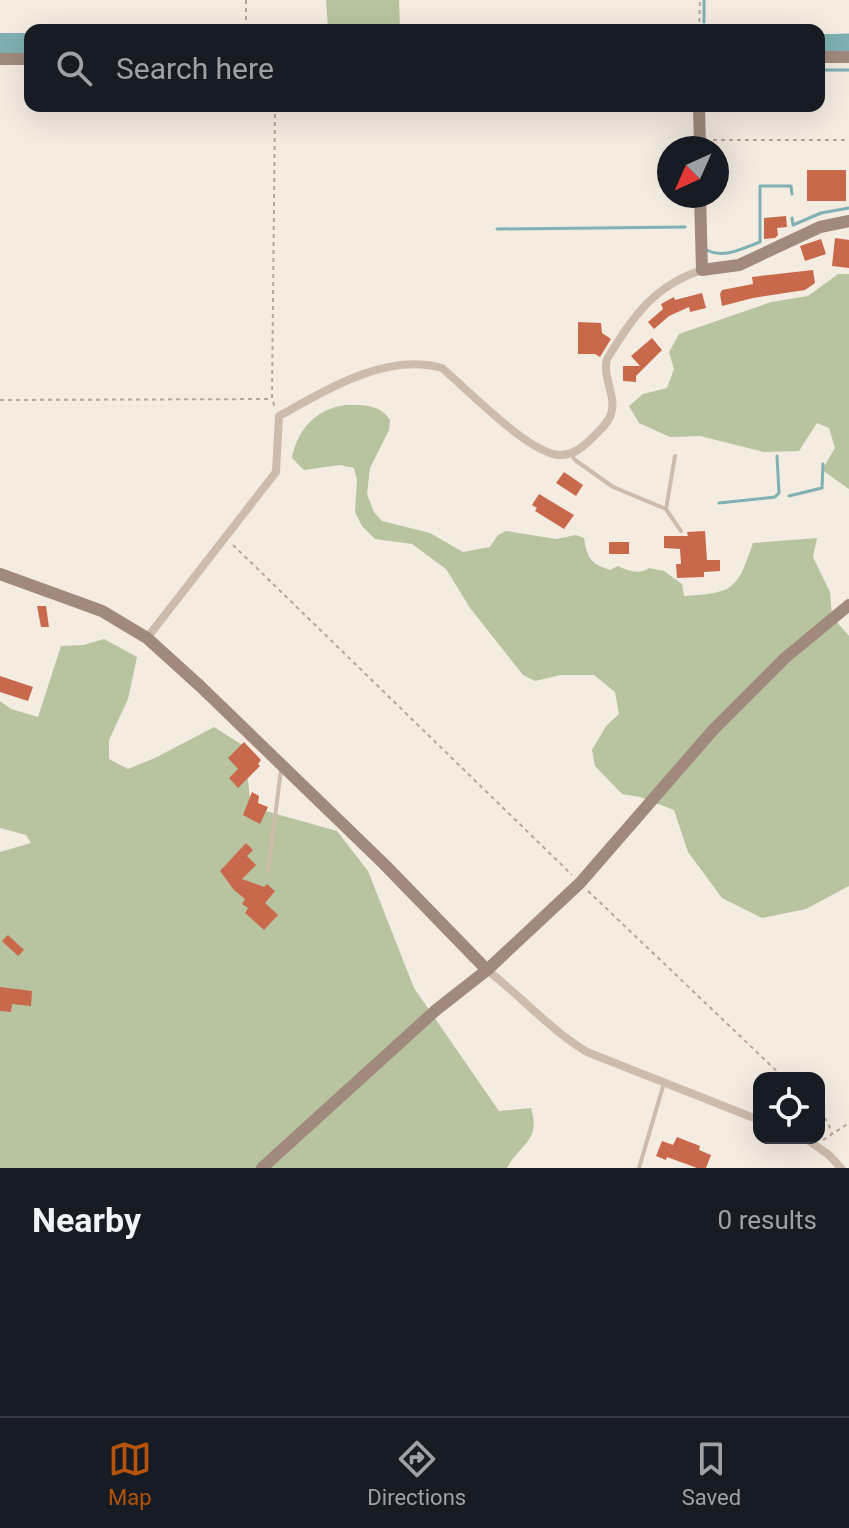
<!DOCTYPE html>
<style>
body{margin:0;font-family:Roboto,sans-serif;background:#242831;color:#f1f3f6}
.controls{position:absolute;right:24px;bottom:24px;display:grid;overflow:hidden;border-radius:16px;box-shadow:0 8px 32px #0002}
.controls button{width:72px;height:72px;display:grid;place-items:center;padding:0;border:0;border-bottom:2px solid #363941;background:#171b24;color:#f1f3f6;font:40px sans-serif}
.compass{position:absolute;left:657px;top:136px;width:72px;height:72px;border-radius:50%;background:#171b24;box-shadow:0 8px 32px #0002;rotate:225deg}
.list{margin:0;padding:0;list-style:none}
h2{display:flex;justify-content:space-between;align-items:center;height:104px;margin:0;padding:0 32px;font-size:34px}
h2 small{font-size:26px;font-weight:400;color:#9ea1a6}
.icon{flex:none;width:44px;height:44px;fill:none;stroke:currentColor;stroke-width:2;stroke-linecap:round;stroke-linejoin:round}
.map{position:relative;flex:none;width:849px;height:1168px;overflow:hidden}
.search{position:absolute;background:#171b24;box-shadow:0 8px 32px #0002;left:24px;right:24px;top:24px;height:88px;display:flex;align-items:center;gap:20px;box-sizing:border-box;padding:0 28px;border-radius:16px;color:#9ea1a6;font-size:30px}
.sheet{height:248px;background:#171b24}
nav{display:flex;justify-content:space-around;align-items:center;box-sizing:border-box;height:112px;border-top:2px solid #363941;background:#171b24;font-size:22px;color:#9ea1a6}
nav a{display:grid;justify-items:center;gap:4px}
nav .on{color:#b45309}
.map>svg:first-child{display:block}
.green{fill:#b8c4a0}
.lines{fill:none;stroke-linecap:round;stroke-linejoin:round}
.stream{stroke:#7fb0b2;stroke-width:3}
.river{stroke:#7fb0b2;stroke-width:20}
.building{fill:#c8694b}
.path{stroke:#b9a596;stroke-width:2;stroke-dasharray:4 4;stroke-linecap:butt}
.lane{stroke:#cdbbac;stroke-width:4}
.street{stroke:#cdbbac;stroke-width:8}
.secondary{stroke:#a18a7d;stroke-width:12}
</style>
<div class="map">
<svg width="849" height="1168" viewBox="0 0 849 1168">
<rect width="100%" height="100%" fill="#f4ebe1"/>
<g class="green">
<path d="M326,0h73l1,29h-72z"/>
<path d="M838,274h11v215l-27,-19 13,-22 -6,-20 -12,-5 -18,28 -35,1 -64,-16 -30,1 -31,-14 -10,-17 14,-12 24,-6 7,-19 -5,-17 10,-18 92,-32 37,-6z"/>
<path d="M345,405c18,0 35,-1 45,15l-1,10 -19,38 -3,26 7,18 8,9 48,12 33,19 27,-5 8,-12 8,-4 50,8 20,-4 8,3c3,20 7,26 26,32l8,-4c10,5 22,9 31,2l15,3 18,13 2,12c50,-3 53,-6 69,-53l64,-5 -4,19 17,35 2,24 17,20v250l-43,23 -44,9 -40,-20 -34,-46 -14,-42 -34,-13 -18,-3 -27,-28 -3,-16 14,-24 13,-12 -4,-22 -21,-17h-33l-26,6 -12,-6 -53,-67 -24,-39 -34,-25 -37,-5 -13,-13 -7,-14 2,-32 -3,-12 -14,-3 -36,5 -12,-12c5,-28 24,-49 53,-53z"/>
<path d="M104,639l33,18 -9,42 -19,41v19l19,10 27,-11 59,-31 30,19 7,61 86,24 31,40 46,117 85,123 32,-3c10,34 -10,34 -24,60h-507v-316l31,-9 -5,-8 -26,-7v-127l11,8 27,8 23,-71 22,-1z"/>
</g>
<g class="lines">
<g class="stream">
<path d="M704,0v22"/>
<path d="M704,27l11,3"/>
<path d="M819,36l30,-1"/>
<path d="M819,70h30"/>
<path d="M792,218l1,7 28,-12 28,-5"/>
<path d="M497,229l188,-2"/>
<path d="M707,250c17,9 36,-2 53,-8v-56h31l1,8"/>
<path d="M789,496l33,-8 1,-24"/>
<path d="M719,503l56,-6 4,-4 -2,-37"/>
</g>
<g class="river">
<path d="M0,43h30"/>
<path d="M819,44h30"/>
</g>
</g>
<g class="building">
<rect x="807" y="170" width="39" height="31"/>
<path d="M786,216l1,11 -10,1 1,7 -3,3 -11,1v-21z"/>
<path d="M835,238l14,2v28l-17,-2z"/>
<path d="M821,239l5,15 -21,7 -5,-15z"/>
<path d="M813,270l2,13 -10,7 -52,8 -31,8 -2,-12 2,-4 31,-6 -1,-7z"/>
<path d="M702,293l4,15 -16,4 -1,-5 -20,9 -15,13 -6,-7 15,-13 -2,-5 13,-7 1,3z"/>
<path d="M578,322l23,1 1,10 9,6 -11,18 -5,-3h-17z"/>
<path d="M652,338l10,12 -26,26v6l-13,-1v-15h17l-9,-10z"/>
<path d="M564,472l19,13 -7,11 -20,-13z"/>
<path d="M539,494l35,21 -10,14 -29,-18 2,-3 -5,-3z"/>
<path d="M705,531l2,29h13v11l-16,1v5l-27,1 -1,-14h5l-1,-15 -16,-1v-12h24l-1,-4z"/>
<rect x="609" y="542" width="20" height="12"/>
<path d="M37,606h9l3,21h-8z"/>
<path d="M0,676l33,11 -5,14 -28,-9z"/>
<path d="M244,742l17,18 -3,4 2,2 -22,22 -9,-10 9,-9 -10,-11z"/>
<path d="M252,792l7,4 -1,7 10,4 -8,17 -17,-9z"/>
<path d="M246,843l7,7 -6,6 9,9 -14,14 22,8 3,-3 8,7 -10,12 13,12 -14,15 -19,-17 3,-5 -6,-4 3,-5 -11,-9 -14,-19z"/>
<path d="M8,935l16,15 -6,6 -16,-15z"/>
<path d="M0,987l32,4 -1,15 -19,-2 -1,8 -11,-1z"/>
<path d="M677,1137l23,9 -1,4 12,5 -5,13h-9l-30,-11 -1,3 -10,-4 6,-15 11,4z"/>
</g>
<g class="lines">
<g class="path">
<path d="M246,0v30"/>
<path d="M699,30l1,-30"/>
<path d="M275,106l-3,292 3,10"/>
<path d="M713,140h136"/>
<path d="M0,400l271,-1"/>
<path d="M233,545l339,330"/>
<path d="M588,891l196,187"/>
<path d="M819,1112l8,9 5,12"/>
<path d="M823,1140l26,-17"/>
</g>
<g class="lane">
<path d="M571,454l4,6 38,27 53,22 9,-53"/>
<path d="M666,509l15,22"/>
<path d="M268,871l13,-101"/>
<path d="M639,1168l25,-85"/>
</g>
<g class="street">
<path d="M147,638l129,-166 3,-56c47,-26 108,-64 163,-48 25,21 89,88 119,87 11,0 19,-6 27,-13 8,-8 20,-18 23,-28 6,-18 -9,-36 -4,-55 26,-42 46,-73 95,-89"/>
<path d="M487,970c34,26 62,59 100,82l172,68"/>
<path d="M805,1138l24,17 12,13"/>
</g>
<g class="secondary">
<path d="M819,57h30"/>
<path d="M0,59h30"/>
<path d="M699,106l1,42"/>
<path d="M700,196l2,74 37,-5 81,-38 29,-6"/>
<path d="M0,574l102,37 45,27 53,48 184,178 103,106"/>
<path d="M262,1168l174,-158 51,-40 93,-87 133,-153 72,-72 64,-53"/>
</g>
</g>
</svg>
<div class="controls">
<button><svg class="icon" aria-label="locate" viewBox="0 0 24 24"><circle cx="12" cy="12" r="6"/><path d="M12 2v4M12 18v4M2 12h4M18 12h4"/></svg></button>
</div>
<svg class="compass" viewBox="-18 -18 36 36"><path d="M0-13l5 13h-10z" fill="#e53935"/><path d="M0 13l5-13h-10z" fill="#9ea1a6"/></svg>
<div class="search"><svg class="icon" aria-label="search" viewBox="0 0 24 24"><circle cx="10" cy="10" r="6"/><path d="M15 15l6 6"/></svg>Search here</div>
</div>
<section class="sheet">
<h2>Nearby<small>0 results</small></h2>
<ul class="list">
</ul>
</section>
<nav>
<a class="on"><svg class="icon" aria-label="map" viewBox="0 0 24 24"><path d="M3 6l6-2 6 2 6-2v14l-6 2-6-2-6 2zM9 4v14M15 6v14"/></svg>Map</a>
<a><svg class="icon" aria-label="directions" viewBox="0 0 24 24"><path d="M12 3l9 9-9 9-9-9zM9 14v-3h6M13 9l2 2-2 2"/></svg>Directions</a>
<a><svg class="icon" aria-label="saved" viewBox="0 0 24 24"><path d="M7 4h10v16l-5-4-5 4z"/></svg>Saved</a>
</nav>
